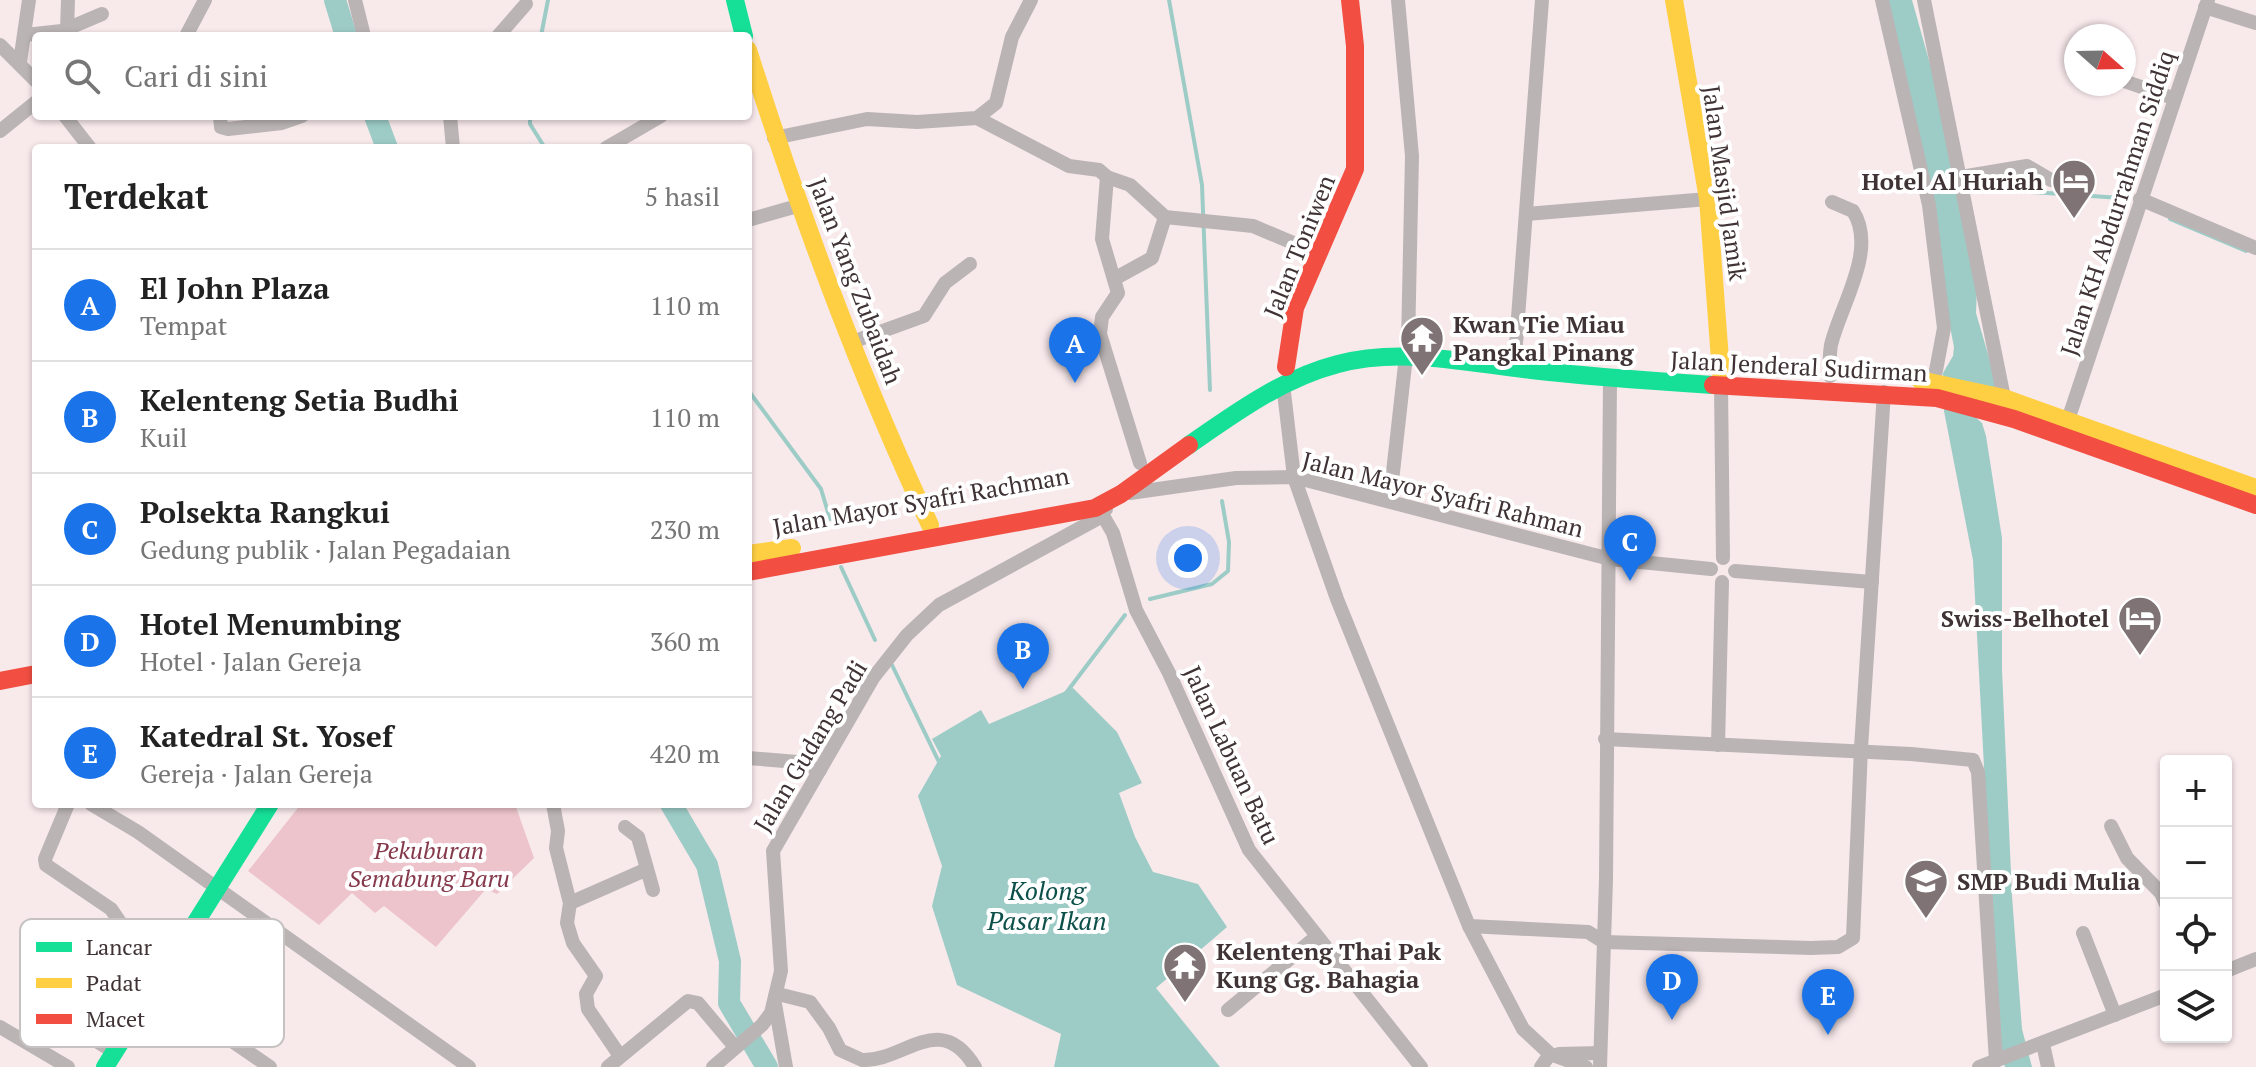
<!DOCTYPE html>
<html lang="id">
<meta charset="utf-8">
<style>
body{margin:0;font-family:"PT Serif",serif;background:#f6f6f6;color:#222}
.controls{position:absolute;right:24px;bottom:24px;display:grid;overflow:hidden;border-radius:8px;box-shadow:0 2px 6px #0004}
.controls button{width:72px;height:72px;display:grid;place-items:center;padding:0;border:0;border-bottom:2px solid #e0e0e0;background:#fff;color:#222;font:40px sans-serif}
.compass{position:absolute;left:2064px;top:24px;width:72px;height:72px;border-radius:50%;background:#fff;box-shadow:0 2px 6px #0004;rotate:110deg}
.you{position:absolute;left:1188px;top:558px;width:28px;height:28px;margin:-20px;border:6px solid #fff;border-radius:50%;background:#1a73e8;box-shadow:0 0 0 12px #1a73e833}
.badge{display:grid;place-items:center;width:52px;height:52px;border-radius:50%;background:#1a73e8;color:#fff;font-size:26px;font-weight:700}
.pin{position:absolute;translate:-50% -66px;filter:drop-shadow(0 2px 4px #0008)}
.pin::after{content:'';position:absolute;top:42px;width:28px;height:24px;background:inherit;clip-path:polygon(0 0,100% 0,50% 100%)}
.list{margin:0;padding:0;list-style:none}
h2{display:flex;justify-content:space-between;align-items:center;height:104px;margin:0;padding:0 32px;font-size:34px}
h2 small{font-size:26px;font-weight:400;color:#767676}
.list li{display:grid;grid-template-columns:52px 1fr auto;gap:24px;align-items:center;box-sizing:border-box;height:112px;padding:0 32px;border-top:2px solid #e0e0e0}
.list b{display:block;font-size:30px;white-space:nowrap}
.list p{margin:0;font-size:26px;white-space:nowrap;color:#767676}
.list em{font-size:26px;font-style:normal;color:#767676}
.icon{flex:none;width:44px;height:44px;fill:none;stroke:currentColor;stroke-width:2;stroke-linecap:round;stroke-linejoin:round}
.map{position:relative;flex:none;width:2256px;height:1067px;overflow:hidden}
.search{position:absolute;background:#fff;box-shadow:0 2px 6px #0004;left:32px;top:32px;width:720px;height:88px;display:flex;align-items:center;gap:20px;box-sizing:border-box;padding:0 28px;border-radius:8px;color:#767676;font-size:30px}
.panel{position:absolute;background:#fff;box-shadow:0 2px 6px #0004;left:32px;top:144px;width:720px;height:664px;border-radius:8px}
.map>svg:first-child{display:block}
.green{fill:#edc4cb}
.water{fill:#9dccc7}
.lines{fill:none;stroke-linecap:round;stroke-linejoin:round}
.stream{stroke:#9dccc7;stroke-width:4}
.river{stroke:#9dccc7;stroke-width:22}
.street{stroke:#bab4b5;stroke-width:14}
.fast{stroke:#16e098;stroke-width:18}
.slow{stroke:#ffcf43;stroke-width:18}
.jam{stroke:#f24e42;stroke-width:18}
.labels{text-anchor:middle;dominant-baseline:central;stroke-width:8;stroke-linejoin:round;paint-order:stroke}
.poi-label{font-size:24px;font-weight:bold;fill:#403335;stroke:#fff;text-anchor:start}
.street-label{font-size:24px;fill:#403335;stroke:#fff}
.park-label{font-size:24px;font-style:italic;fill:#85394b;stroke:#fff}
.water-label{font-size:26px;font-style:italic;fill:#0d504a;stroke:#fff}
.key{fill:#fff;stroke:#c6c2c2;stroke-width:2}
.key-label{font-size:22px;fill:#403335}
</style>
<div class="map">
<svg width="2256" height="1067" viewBox="0 0 2256 1067">
<rect width="100%" height="100%" fill="#f8e9eb"/>
<path class="green" d="M301,804h214l19,54 -37,36 -11,-5 -50,58 -52,-41 -9,7 -23,-20 -33,32 -71,-54z"/>
<g class="water">
<path d="M1886,0h26l27,96 38,192 -1,25 21,72 -23,31 8,7 4,13 16,102v132l10,226 10,133 10,38h-27l-6,-18 -26,-489 -29,-149 -1,-38 10,-17 1,-9z"/>
<path d="M1073,688l44,44 25,51 -23,10 16,44 18,35 45,12 29,43 -71,61 64,79h-166l7,-33 -104,-49 -25,-79 10,-40 -24,-70 23,-40 -9,-17 49,-29 8,14z"/>
</g>
<g class="lines">
<g class="stream">
<path d="M1169,0l33,185 8,205"/>
<path d="M541,36l7,-36"/>
<path d="M530,116v8l15,24"/>
<path d="M1970,188l151,10"/>
<path d="M2170,219l76,32"/>
<path d="M748,390l73,99 9,30"/>
<path d="M841,567l34,73"/>
<path d="M1150,599l62,-15 16,-13 1,-29 -7,-41"/>
<path d="M892,665l48,99"/>
<path d="M1066,693l59,-78"/>
</g>
<g class="river">
<path d="M335,0l11,36"/>
<path d="M375,116l12,32"/>
<path d="M671,804l36,61 23,96 -1,42 38,64"/>
</g>
<g class="street">
<path d="M355,0l9,36"/>
<path d="M1398,0l14,156 -4,188"/>
<path d="M1882,0l47,205 15,123 -10,53"/>
<path d="M1924,0l80,398"/>
<path d="M2205,7l51,16"/>
<path d="M67,30l1,-30"/>
<path d="M25,35l37,-4 40,-17"/>
<path d="M186,36l19,-36"/>
<path d="M498,36l28,-32"/>
<path d="M0,45l36,36"/>
<path d="M20,62l9,-62"/>
<path d="M2124,81l49,17"/>
<path d="M65,116l25,32"/>
<path d="M220,116l1,11 7,2 54,-6 20,-7"/>
<path d="M450,116l3,32"/>
<path d="M977,118l92,48 30,4 8,7 -5,62 16,54 -16,24 -2,17 40,129"/>
<path d="M0,131l36,-29"/>
<path d="M774,138l93,-19 50,3 60,-4 19,-15 16,-66 19,-37"/>
<path d="M606,148l55,-32"/>
<path d="M1107,177l23,8 35,32"/>
<path d="M1961,177l66,-11 24,14"/>
<path d="M2140,199l116,49"/>
<path d="M1526,214l182,-15"/>
<path d="M1165,217l88,9 66,28"/>
<path d="M748,220l53,-15"/>
<path d="M1114,279l38,-21 13,-41"/>
<path d="M855,341l69,-25 21,-33 25,-19"/>
<path d="M1515,357l27,-357"/>
<path d="M1830,376c0,-10 -1,-21 1,-31 9,-39 47,-95 22,-134l-21,-9"/>
<path d="M1283,384l11,93 43,122 132,327 54,103 27,25 36,13"/>
<path d="M1721,385l2,173"/>
<path d="M2068,420l140,-420"/>
<path d="M1130,493l106,-15 58,-1 316,82 101,10"/>
<path d="M1390,499l16,-143"/>
<path d="M1102,514l11,19 23,77 33,63 80,177 172,217"/>
<path d="M1735,571l137,11"/>
<path d="M1605,739l306,15 62,6 5,12 18,289"/>
<path d="M1718,745l4,-163"/>
<path d="M748,758l49,4 23,8"/>
<path d="M68,804l-23,55 1,6 65,44 19,28 40,22"/>
<path d="M91,804l47,28 331,235"/>
<path d="M553,804l5,27 -2,17 14,55 -3,20 6,20 23,33 -10,18 2,15 32,47"/>
<path d="M2111,826l16,32 34,35 5,11"/>
<path d="M625,827l13,10 15,53"/>
<path d="M570,903l75,-33"/>
<path d="M1469,926l119,6 16,10"/>
<path d="M2083,933l32,82"/>
<path d="M1604,942l207,6 27,-1 15,-9 8,-190 23,-356"/>
<path d="M2226,971l30,-12"/>
<path d="M153,987l117,80"/>
<path d="M778,994l32,8 19,26 11,22 22,10c42,2 78,-51 113,7"/>
<path d="M33,1001l81,51"/>
<path d="M775,1004l11,63"/>
<path d="M1228,1010l88,-73"/>
<path d="M0,1027l68,40"/>
<path d="M2043,1044l5,23"/>
<path d="M1559,1054l41,-1"/>
<path d="M608,1067l80,-66 10,2 37,44"/>
<path d="M713,1067l49,-42 9,-12 10,-42 -8,-120 100,-173 34,-43 32,-30 156,-85 11,-11"/>
<path d="M1541,1067l9,-13"/>
<path d="M1600,1067l6,-188 4,-500"/>
<path d="M1979,1067l187,-72"/>
</g>
<g class="fast">
<path d="M735,0l9,36"/>
<path d="M1189,445c46,-32 94,-67 149,-81 62,-17 130,-1 193,6 60,7 121,11 182,15"/>
<path d="M105,1067l165,-263"/>
</g>
<g class="slow">
<path d="M1674,0l34,199 13,174"/>
<path d="M748,50c51,161 110,322 182,475"/>
<path d="M1920,380l84,18 252,90"/>
<path d="M748,554l44,-6"/>
</g>
<g class="jam">
<path d="M1286,367l9,-59 60,-139v-123l-5,-46"/>
<path d="M1713,385l224,13 77,21 242,86"/>
<path d="M748,572l347,-64 26,-14 68,-49"/>
<path d="M0,681l36,-7"/>
</g>
</g>
<defs>
<g id="hotel-pin" transform="scale(2.3)"><path d="M0 17L-7.5 6A9.5 9.5 0 1 1 7.5 6Z" fill="#807375" stroke="#fff"/><path d="M-6-4.5h1.5V1H6V5H4.5V3h-9V5H-6ZM-4 0a1.8 1.8 0 1 1 3.6 0ZM.5 0V-2.5h3Q6-2.5 6 0Z" fill="#fff"/></g>
<g id="temple-pin" transform="scale(2.3)"><path d="M0 17L-7.5 6A9.5 9.5 0 1 1 7.5 6Z" fill="#807375" stroke="#fff"/><path d="M0-6L5-2H3V0L6.5 2.5H4V6H1.5V3h-3V6H-4V2.5H-6.5L-3 0V-2H-5Z" fill="#fff"/></g>
<g id="school-pin" transform="scale(2.3)"><path d="M0 17L-7.5 6A9.5 9.5 0 1 1 7.5 6Z" fill="#807375" stroke="#fff"/><path d="M0-5L7-2L0 1L-7-2ZM-4 1L0 2.5L4 1V4Q0 6-4 4Z" fill="#fff"/></g>
</defs>
<g fill-rule="evenodd">
<use href="#hotel-pin" x="2074" y="181"/>
<use href="#temple-pin" x="1422" y="338"/>
<use href="#hotel-pin" x="2140" y="618"/>
<use href="#school-pin" x="1926" y="881"/>
<use href="#temple-pin" x="1185" y="965"/>
</g>
<g class="labels">
<g class="poi-label">
<text x="2043" y="181" text-anchor="end">Hotel Al Huriah</text>
<text x="1453" y="324">Kwan Tie Miau<tspan x="1453" dy="28">Pangkal Pinang</tspan></text>
<text x="2109" y="618" text-anchor="end">Swiss-Belhotel</text>
<text x="1957" y="881">SMP Budi Mulia</text>
<text x="1216" y="951">Kelenteng Thai Pak<tspan x="1216" dy="28">Kung Gg. Bahagia</tspan></text>
</g>
<g class="street-label">
<text transform="translate(1725 183) rotate(82)">Jalan Masjid Jamik</text>
<text transform="translate(2117 203) rotate(-72)">Jalan KH Abdurrahman Siddiq</text>
<text transform="translate(1299 246) rotate(-68)">Jalan Toniwen</text>
<text transform="translate(856 281) rotate(69)">Jalan Yang Zubaidah</text>
<text transform="translate(1799 366) rotate(3)">Jalan Jenderal Sudirman</text>
<text transform="translate(1443 494) rotate(14)">Jalan Mayor Syafri Rahman</text>
<text transform="translate(921 501) rotate(-10)">Jalan Mayor Syafri Rachman</text>
<text transform="translate(810 746) rotate(-59)">Jalan Gudang Padi</text>
<text transform="translate(1232 755) rotate(65)">Jalan Labuan Batu</text>
</g>
<g class="park-label">
<text x="429" y="850">Pekuburan<tspan x="429" dy="28">Semabung Baru</tspan></text>
</g>
<g class="water-label">
<text x="1047" y="890">Kolong<tspan x="1047" dy="30">Pasar Ikan</tspan></text>
</g>
</g>
<rect x="20" y="919" width="264" height="128" rx="12" class="key"/>
<rect x="36" y="942" width="36" height="10" fill="#16e098"/>
<rect x="36" y="978" width="36" height="10" fill="#ffcf43"/>
<rect x="36" y="1014" width="36" height="10" fill="#f24e42"/>
<g class="key-label">
<text x="86" y="955">Lancar</text>
<text x="86" y="991">Padat</text>
<text x="86" y="1027">Macet</text>
</g>
</svg>
<div class="controls">
<button>+</button>
<button>−</button>
<button><svg class="icon" aria-label="locate" viewBox="0 0 24 24"><circle cx="12" cy="12" r="6"/><path d="M12 2v4M12 18v4M2 12h4M18 12h4"/></svg></button>
<button><svg class="icon" aria-label="layers" viewBox="0 0 24 24"><path d="M12 4l9 5-9 5-9-5zM3 14l9 5 9-5"/></svg></button>
</div>
<svg class="compass" viewBox="-18 -18 36 36"><path d="M0-13l5 13h-10z" fill="#e53935"/><path d="M0 13l5-13h-10z" fill="#767676"/></svg>
<div class="you"></div>
<div class="pin badge" style="left:1075px;top:383px">A</div>
<div class="pin badge" style="left:1023px;top:689px">B</div>
<div class="pin badge" style="left:1630px;top:581px">C</div>
<div class="pin badge" style="left:1672px;top:1020px">D</div>
<div class="pin badge" style="left:1828px;top:1035px">E</div>
<div class="search"><svg class="icon" aria-label="search" viewBox="0 0 24 24"><circle cx="10" cy="10" r="6"/><path d="M15 15l6 6"/></svg>Cari di sini</div>
<section class="panel">
<h2>Terdekat<small>5 hasil</small></h2>
<ul class="list">
<li><span class="badge">A</span><div><b>El John Plaza</b><p>Tempat</p></div><em>110 m</em></li>
<li><span class="badge">B</span><div><b>Kelenteng Setia Budhi</b><p>Kuil</p></div><em>110 m</em></li>
<li><span class="badge">C</span><div><b>Polsekta Rangkui</b><p>Gedung publik · Jalan Pegadaian</p></div><em>230 m</em></li>
<li><span class="badge">D</span><div><b>Hotel Menumbing</b><p>Hotel · Jalan Gereja</p></div><em>360 m</em></li>
<li><span class="badge">E</span><div><b>Katedral St. Yosef</b><p>Gereja · Jalan Gereja</p></div><em>420 m</em></li>
</ul>
</section>
</div>
